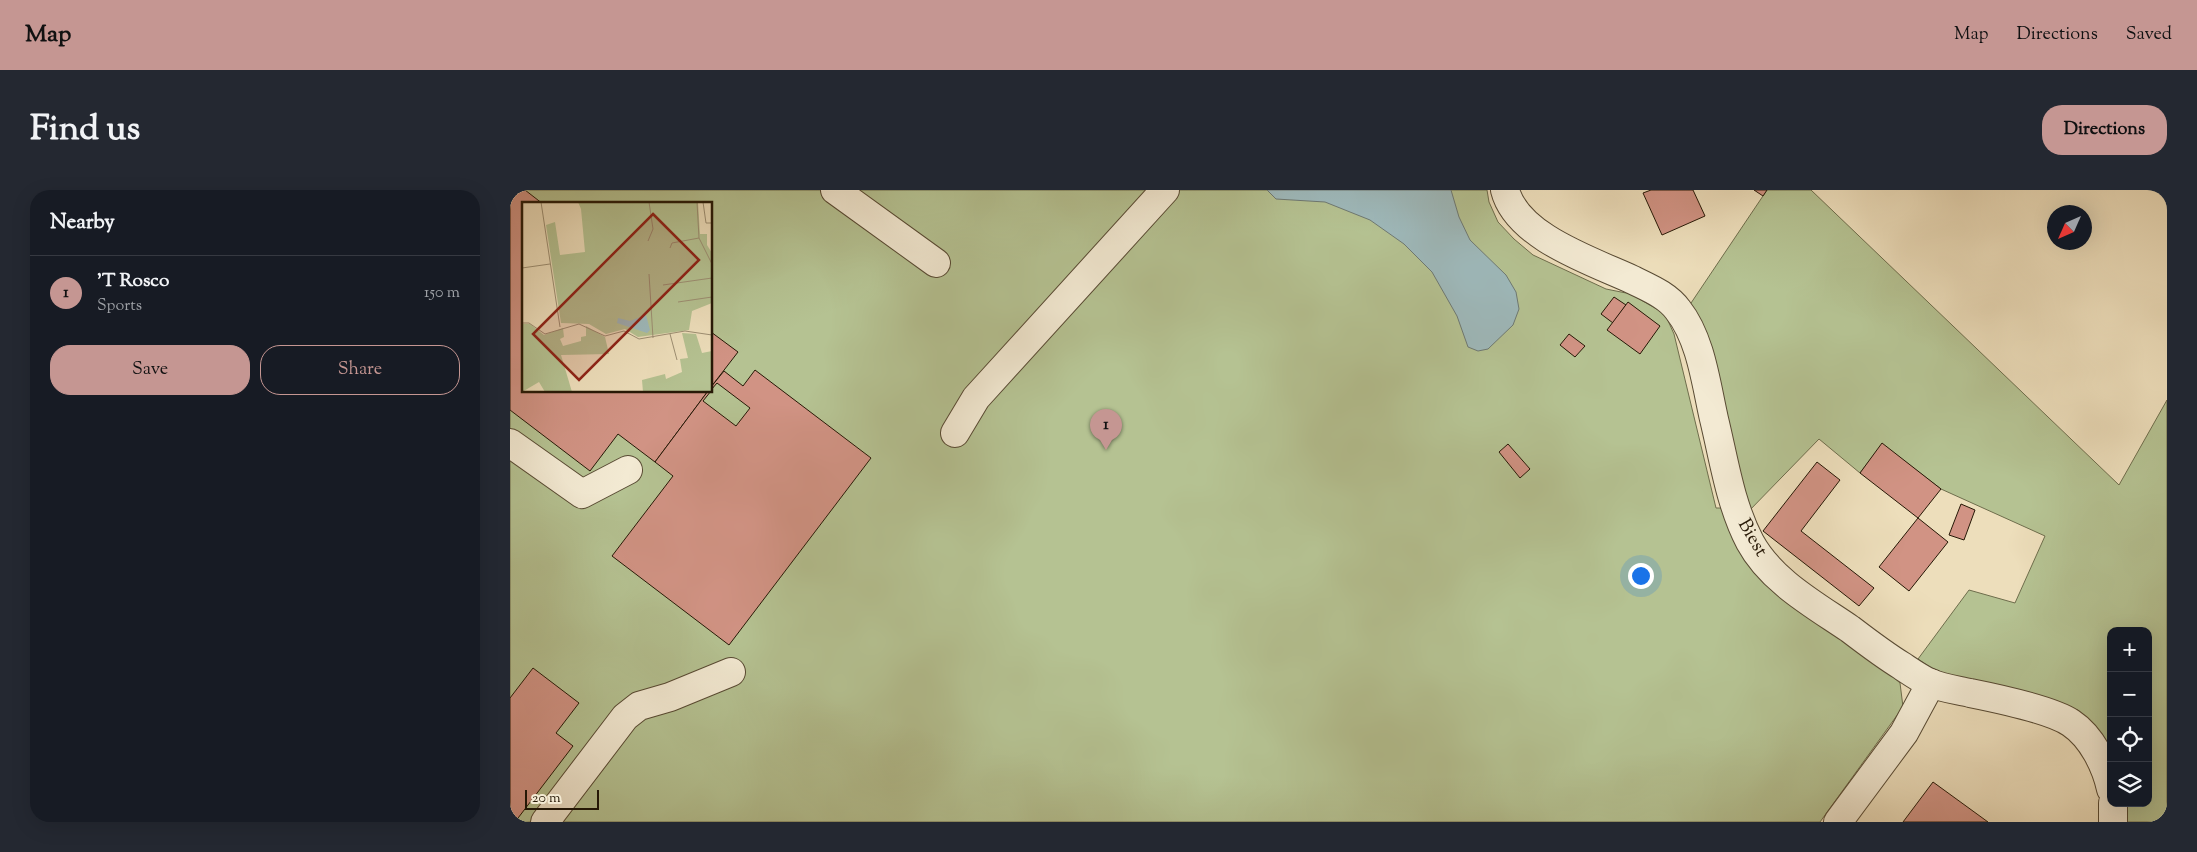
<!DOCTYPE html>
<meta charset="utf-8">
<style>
body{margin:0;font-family:"Sorts Mill Goudy",serif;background:#242831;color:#f1f3f6}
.controls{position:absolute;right:15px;bottom:15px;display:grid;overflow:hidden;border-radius:10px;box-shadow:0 5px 20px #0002}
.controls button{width:45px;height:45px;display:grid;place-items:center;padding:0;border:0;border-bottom:1px solid #363941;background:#171b24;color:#f1f3f6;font:25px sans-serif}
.compass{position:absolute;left:1537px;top:15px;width:45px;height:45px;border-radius:50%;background:#171b24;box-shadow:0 5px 20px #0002;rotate:225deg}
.scale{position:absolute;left:15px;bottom:12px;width:74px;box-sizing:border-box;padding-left:5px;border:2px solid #261806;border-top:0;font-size:14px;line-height:18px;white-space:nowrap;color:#261806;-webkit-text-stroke:4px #f3ead3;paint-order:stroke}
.you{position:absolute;left:1130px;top:385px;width:18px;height:18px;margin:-12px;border:4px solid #fff;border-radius:50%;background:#1a73e8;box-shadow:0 0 0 8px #1a73e833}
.badge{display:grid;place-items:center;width:32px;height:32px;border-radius:50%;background:#c59692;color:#111;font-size:16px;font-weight:700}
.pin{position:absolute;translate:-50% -41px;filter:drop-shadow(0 1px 2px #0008)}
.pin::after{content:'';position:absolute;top:26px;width:18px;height:15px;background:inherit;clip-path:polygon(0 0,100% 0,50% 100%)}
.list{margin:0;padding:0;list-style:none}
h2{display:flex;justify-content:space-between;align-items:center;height:65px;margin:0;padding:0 20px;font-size:21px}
h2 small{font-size:16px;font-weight:400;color:#9ea1a6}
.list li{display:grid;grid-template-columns:32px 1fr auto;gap:15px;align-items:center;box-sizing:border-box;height:75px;padding:0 20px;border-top:1px solid #363941}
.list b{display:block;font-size:19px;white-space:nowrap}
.list p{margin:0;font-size:16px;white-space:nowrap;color:#9ea1a6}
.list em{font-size:16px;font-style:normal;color:#9ea1a6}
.actions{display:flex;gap:10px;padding:15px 20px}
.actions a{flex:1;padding:11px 0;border:1px solid #c59692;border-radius:20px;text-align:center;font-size:18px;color:#c59692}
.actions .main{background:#c59692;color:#111}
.icon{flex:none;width:28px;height:28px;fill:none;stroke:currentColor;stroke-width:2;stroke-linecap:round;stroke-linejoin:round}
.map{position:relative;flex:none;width:1657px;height:632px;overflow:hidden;border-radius:20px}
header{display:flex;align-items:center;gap:30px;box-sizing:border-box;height:70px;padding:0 25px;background:#c59692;color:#111}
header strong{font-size:24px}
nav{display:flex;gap:28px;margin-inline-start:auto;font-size:18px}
.intro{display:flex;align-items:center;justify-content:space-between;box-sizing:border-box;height:120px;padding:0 30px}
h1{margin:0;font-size:35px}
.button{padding:12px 22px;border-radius:20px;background:#c59692;color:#111;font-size:18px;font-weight:700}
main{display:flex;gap:30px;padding:0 30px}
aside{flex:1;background:#171b24;border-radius:20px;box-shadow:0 5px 20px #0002}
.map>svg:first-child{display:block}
.green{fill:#b5c292;stroke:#6e6d4c;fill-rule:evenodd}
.water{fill:#9eb9bb;stroke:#6e7973}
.building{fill:#d19384;stroke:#261806}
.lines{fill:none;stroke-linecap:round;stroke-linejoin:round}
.minor-casing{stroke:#584a33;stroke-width:30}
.minor{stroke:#f3ead3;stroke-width:28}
.labels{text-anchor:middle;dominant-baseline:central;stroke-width:4.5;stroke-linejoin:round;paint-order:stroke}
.street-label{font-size:19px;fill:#261806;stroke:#f3ead3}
.inset-road{fill:none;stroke:#9d8f73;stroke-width:1}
.view{fill:#8f2418;fill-opacity:0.15;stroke:#8f2418;stroke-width:2.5}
.inset-edge{fill:none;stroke:#261806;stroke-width:2.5}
</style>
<header>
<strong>Map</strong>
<nav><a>Map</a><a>Directions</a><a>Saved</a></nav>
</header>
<div class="intro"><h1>Find us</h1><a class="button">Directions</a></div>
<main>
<aside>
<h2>Nearby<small></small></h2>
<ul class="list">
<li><span class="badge">1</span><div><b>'T Rosco</b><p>Sports</p></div><em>150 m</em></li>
</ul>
<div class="actions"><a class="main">Save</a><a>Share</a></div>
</aside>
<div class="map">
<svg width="1657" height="632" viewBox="0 0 1657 632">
<rect width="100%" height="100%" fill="#eddebb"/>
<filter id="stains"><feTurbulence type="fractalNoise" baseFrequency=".004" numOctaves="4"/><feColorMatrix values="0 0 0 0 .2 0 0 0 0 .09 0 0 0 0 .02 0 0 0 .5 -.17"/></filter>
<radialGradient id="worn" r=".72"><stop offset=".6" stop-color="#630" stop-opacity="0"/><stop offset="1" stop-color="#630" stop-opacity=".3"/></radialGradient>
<g class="green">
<path d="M0,0h977l2,12 9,20 16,17 19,16 73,34 25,5 34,20 9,20 42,174h10l127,134 47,41 3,24 -83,115h-1310zM14,14h187v187h-187z"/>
<path d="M1257,0h44l308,295 48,-85v422h-42l-2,-19h25v-172h-37v127l-10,-21 -23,-27 -128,-29 -32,-22 51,-69 46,13 30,-67 -104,-47 -59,-45 -22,29 -41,-34 -72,74 -58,-207z"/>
</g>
<path class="water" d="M757,0h184l8,27 11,23 36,35 10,17 3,17 -6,16 -25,24 -10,2 -10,-4 -11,-31 -25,-44 -28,-28 -34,-24 -45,-18 -49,-3z"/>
<g class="building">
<path d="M0,0h15l18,14h-19v187h184l-53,71 -37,-28 -28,37 -80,-61z"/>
<path d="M1141,0h42l12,26 -43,19 -19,-42z"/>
<path d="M1244,0h13l-4,6z"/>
<path d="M1104,107l12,8 -13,18 -12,-9z"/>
<path d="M1118,112l32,24 -20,28 -33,-24z"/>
<path d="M201,142l27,20 -27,35z"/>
<path d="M1059,144l16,12 -10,11 -15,-12z"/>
<path d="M245,180l116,88 -142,187 -117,-89 61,-80 -18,-14 53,-71h3l-8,10 33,25 14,-18 -33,-25 -6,7v-3l13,-16 19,15z"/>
<path d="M1372,253l59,46 -23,29 -58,-45z"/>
<path d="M998,254l22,25 -10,9 -21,-26z"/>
<path d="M1307,272l23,18 -39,51 73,57 -15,18 -96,-75z"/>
<path d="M1451,314l14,6 -11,30 -15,-5z"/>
<path d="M1408,328l30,24 -39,49 -30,-24z"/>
<path d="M23,478l46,35 -23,30 17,13 -58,76h-5v-124z"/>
<path d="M1423,592l55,40h-85z"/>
</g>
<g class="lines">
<g class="minor-casing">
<g id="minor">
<path d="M325,0l101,73"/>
<path d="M995,0c12,47 87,71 128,90 16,8 34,15 45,30 23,29 28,74 36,109 10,41 16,85 36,123 21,39 65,63 100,87 17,13 34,26 52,37 9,6 19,13 28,17 12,5 27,7 40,10 25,5 82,17 101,30 21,14 35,43 40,66"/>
<path d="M445,243l21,-35 189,-208"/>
<path d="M0,253l72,51 46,-24"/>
<path d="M1603,613v19"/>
<path d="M35,632l80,-105 14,-11 31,-9 61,-25"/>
<path d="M1328,632l66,-89 27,-50"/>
</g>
</g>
<use href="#minor" class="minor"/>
</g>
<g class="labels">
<g class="street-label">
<text transform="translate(1242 348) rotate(60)">Biest</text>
</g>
</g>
<g transform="translate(12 12)">
<rect width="190" height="190" fill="#eddebb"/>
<path d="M56,0h120l2,32h7v11l5,8v50l-20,8 -3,19 -51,7 -13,-8 -19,5 -17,-10 -28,-1 -15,-98 9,-3 5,33 25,-3 -4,-43zM0,122h8l14,11 19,-7 1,9 -4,2 3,7 18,-5v-4l5,-1v-10l19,11 4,17 -48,1 11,37h-27l-6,-10 -17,10zM160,131l14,1 6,19 10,-2v41h-69l-1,-12 23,-6 1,5 16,-7 -2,-13 8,-1z" fill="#b5c292"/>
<path d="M124,113l4,15 -3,3 -30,-10 1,-5 12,3z" fill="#9eb9bb"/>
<path class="inset-road" d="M19,0l19,125M175,0l2,36 13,26M181,0l3,21h6M126,39l5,-12 -4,-27M148,46l2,-5 27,-5M0,66l28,-4M127,72l4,64M141,83l49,-7M156,100l34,-5M0,121h7l16,11 34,-10 26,12 19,-5 15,8 46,-8 27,4M148,132l7,26"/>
<path class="view" d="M131,12l46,46 -120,120 -46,-46z"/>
<rect width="190" height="190" class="inset-edge"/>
</g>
<rect width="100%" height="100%" filter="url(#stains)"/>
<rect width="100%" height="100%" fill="url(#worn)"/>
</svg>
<div class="controls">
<button>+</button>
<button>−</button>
<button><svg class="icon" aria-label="locate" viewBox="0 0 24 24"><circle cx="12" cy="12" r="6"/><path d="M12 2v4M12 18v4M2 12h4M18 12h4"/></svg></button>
<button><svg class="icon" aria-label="layers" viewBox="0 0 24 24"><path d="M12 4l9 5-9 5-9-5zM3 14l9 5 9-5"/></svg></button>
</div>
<svg class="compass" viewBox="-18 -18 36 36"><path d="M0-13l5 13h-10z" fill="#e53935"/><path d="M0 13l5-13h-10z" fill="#9ea1a6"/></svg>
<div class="scale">20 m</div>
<div class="you"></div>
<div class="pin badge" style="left:596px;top:260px">1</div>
</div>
</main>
